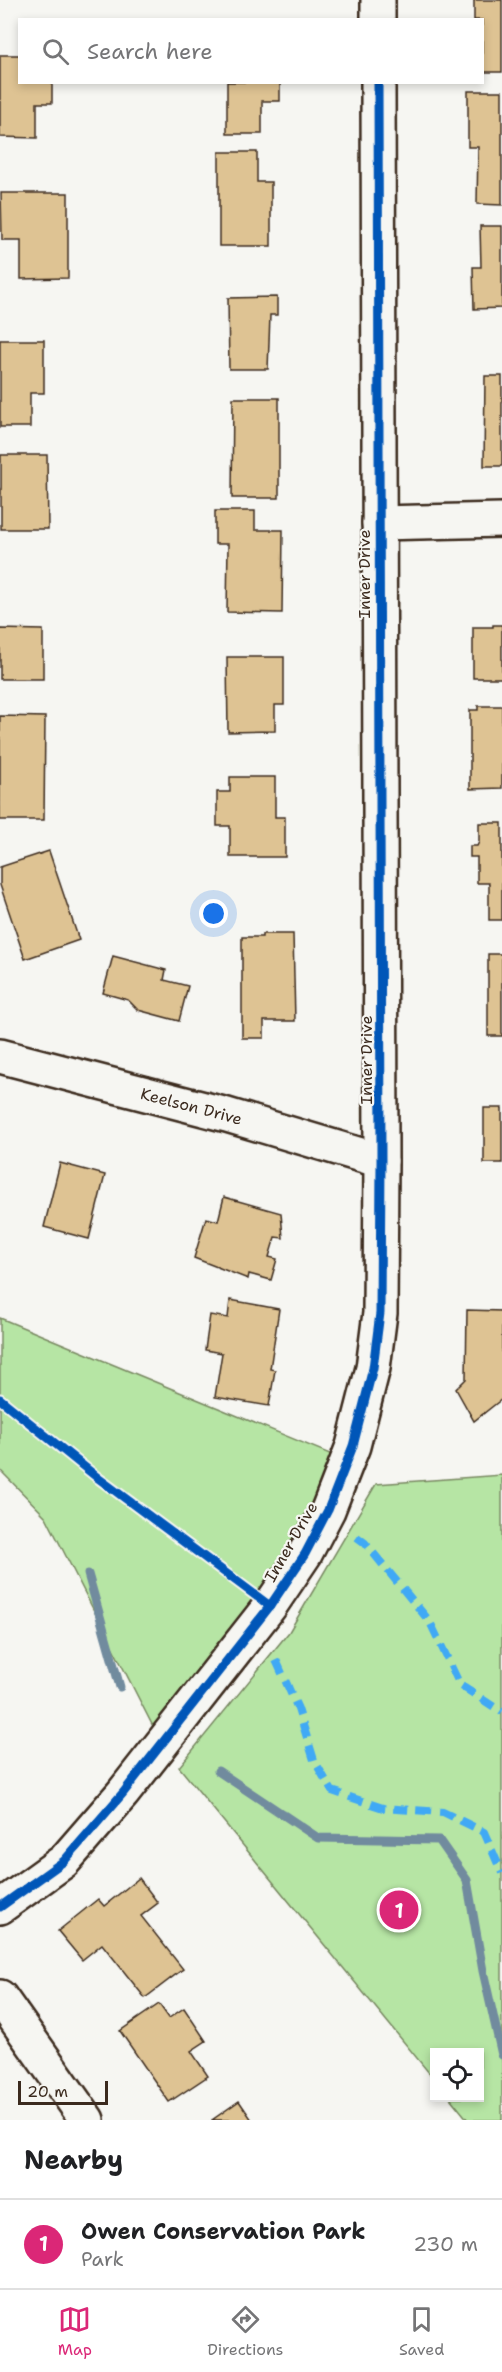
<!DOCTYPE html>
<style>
body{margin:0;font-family:"Shantell Sans",sans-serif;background:#f2f2f2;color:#202124}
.controls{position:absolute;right:18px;bottom:18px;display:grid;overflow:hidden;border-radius:0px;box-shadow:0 3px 9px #0003}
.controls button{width:54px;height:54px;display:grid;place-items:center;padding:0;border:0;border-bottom:2px solid #e0e0e0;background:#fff;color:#202124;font:30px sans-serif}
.scale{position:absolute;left:18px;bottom:15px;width:90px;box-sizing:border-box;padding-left:6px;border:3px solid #3b2a1e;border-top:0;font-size:16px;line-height:21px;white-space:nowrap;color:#3b2a1e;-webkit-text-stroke:4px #f6f6f2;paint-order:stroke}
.you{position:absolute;left:214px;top:914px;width:21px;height:21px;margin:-15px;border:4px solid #fff;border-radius:50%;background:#1a73e8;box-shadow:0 0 0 9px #1a73e833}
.badge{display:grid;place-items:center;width:39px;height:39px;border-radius:50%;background:#db2777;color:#fff;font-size:20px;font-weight:700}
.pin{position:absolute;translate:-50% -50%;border:3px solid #fff;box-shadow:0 2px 6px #0006}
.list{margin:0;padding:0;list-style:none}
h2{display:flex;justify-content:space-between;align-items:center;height:78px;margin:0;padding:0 24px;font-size:26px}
h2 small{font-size:20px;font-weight:400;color:#757577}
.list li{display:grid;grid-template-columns:39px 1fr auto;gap:18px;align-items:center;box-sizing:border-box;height:90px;padding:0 24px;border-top:2px solid #e0e0e0}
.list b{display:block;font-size:22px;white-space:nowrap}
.list p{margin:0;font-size:20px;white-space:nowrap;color:#757577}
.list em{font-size:20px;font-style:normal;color:#757577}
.icon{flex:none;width:33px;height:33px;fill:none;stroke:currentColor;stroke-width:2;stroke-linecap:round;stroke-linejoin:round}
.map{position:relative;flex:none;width:502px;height:2120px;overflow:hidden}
.search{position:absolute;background:#fff;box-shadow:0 3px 9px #0003;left:18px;right:18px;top:18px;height:66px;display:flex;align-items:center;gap:15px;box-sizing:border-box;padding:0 21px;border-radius:0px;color:#757577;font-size:22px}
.sheet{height:168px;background:#fff}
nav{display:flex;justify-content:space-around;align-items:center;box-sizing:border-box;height:84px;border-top:2px solid #e0e0e0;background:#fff;font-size:16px;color:#757577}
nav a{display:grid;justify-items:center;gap:3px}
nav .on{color:#db2777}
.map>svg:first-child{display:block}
.green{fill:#b6e5a4;stroke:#788861;stroke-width:1.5}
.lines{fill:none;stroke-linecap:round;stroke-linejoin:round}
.stream{stroke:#718b9e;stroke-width:9}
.building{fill:#dec393;stroke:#3b2a1e;stroke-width:1.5}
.minor-casing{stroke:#3b2a1e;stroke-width:38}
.minor{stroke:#f6f6f2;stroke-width:33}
.quiet{stroke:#3fa9f5;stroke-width:8;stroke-dasharray:15 8;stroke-linecap:butt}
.cycleway-casing{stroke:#f6f6f2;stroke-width:13}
.cycleway{stroke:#0057b8;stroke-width:9}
.labels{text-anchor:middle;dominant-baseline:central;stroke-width:4.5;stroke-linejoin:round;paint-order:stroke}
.street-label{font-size:16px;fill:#3b2a1e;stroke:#f6f6f2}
</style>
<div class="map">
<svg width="502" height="2120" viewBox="0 0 502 2120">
<rect width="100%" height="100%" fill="#f6f6f2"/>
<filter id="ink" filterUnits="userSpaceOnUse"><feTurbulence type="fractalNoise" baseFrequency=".0167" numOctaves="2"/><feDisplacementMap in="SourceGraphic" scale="12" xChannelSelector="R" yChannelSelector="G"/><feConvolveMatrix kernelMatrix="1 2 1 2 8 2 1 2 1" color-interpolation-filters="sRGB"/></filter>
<g filter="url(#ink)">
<g class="green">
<path d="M0,1318l347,143 -185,283 -116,-227 -46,-47z"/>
<path d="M502,1475v645h-34l-18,-22h30v-46h-46v27l-255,-312 110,-135 87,-148z"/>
</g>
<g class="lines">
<g class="stream">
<path d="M88,1574l32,113"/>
<path d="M218,1771l100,67 121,2 28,40 16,91 19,84"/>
</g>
</g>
<g class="building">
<path d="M474,0h28v72h-20v-52h-8z"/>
<path d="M0,55h20v27h32v21h-15v35l-37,-1z"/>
<path d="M227,82h53v19h-18v33h-35z"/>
<path d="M468,91h34v114l-25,-1 1,-57h-10z"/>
<path d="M219,152h38v30h14v64h-52z"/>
<path d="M1,193h67v85l-47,1v-39h-19z"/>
<path d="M480,226h22v82l-28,1 -1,-42h8z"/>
<path d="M277,297v18h-7l-2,54h-39l-1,-71z"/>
<path d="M0,340h44v53h-14v34h-30z"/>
<path d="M485,376h17v90h-18z"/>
<path d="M233,398h46v100h-47z"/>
<path d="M1,455h46l1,74h-47z"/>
<path d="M215,511h40v19h28l-1,83 -55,-1 1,-68h-13z"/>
<path d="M493,625h9v53h-29v-51h20z"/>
<path d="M0,629l43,1v49h-43z"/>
<path d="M227,657h57v48h-9v26l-47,1z"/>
<path d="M478,706h24v82l-32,1v-79h8z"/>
<path d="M0,716l45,1 -1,103h-44z"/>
<path d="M230,777h45v40h10v40h-55v-31h-13v-34h13z"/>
<path d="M479,823h23v97h-13v-37h-12v-26h-7v-11h7l2,-4z"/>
<path d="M49,851l30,89 -54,19 -25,-74v-18z"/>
<path d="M262,934h31l2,87h-31v17h-22v-101h20z"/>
<rect x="488" y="954" width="14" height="82"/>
<path d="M113,956l53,14 -2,10 24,6 -9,35 -41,-11 -10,-10 -25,-7z"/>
<rect x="484" y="1108" width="18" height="55"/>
<path d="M60,1163l45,12 -16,64 -45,-12z"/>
<path d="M224,1197l57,16 2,25 -8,-1 -6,20 8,2 -6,21 -22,-6 -1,5 -54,-21 12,-40 12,3z"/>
<path d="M230,1300l49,9 -9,60 5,1 -6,36 -54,-9 7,-44 -17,-3 5,-35 18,3z"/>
<path d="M467,1310l35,1v88l-28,22 -18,-32 10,-10z"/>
<path d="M139,1878l19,25 -17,13 42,53 -38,29 -43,-54 -20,16 -24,-29 40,-32 6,7z"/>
<path d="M159,2004l10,14 15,-10 22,33 -15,10 17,25 -39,26 -49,-71z"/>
<path d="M239,2101l13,19h-40z"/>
</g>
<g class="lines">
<g class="minor-casing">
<g id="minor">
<path d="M378,0v20"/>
<path d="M379,523l123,-3"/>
<path id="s1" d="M0,1056l227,59 154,46"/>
<path d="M0,1907l64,-46 59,-68 147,-187 35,-52 23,-44 25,-64 20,-78 7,-55 1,-152 -3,-1079"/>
<path d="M0,1997l87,123"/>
</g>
</g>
<use href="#minor" class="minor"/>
<g class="quiet">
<path d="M357,1537l8,6 65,79 30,63 42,27"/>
<path d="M276,1660l22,49 16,51 18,31 51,17 60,4 41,20 18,41"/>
</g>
<g class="cycleway-casing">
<g id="cycleway">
<path d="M0,1399l98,79 172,128"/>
<path d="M0,1907l64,-46 59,-68 147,-187 35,-52 23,-44 25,-64 20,-78 7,-55 1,-152 -3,-1079"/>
</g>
</g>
<use href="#cycleway" class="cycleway"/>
</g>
</g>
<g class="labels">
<g class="street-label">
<text transform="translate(364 574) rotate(-90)">Inner Drive</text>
<text transform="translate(366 1060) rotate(-90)">Inner Drive</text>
<text stroke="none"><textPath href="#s1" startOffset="198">Keelson Drive</textPath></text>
<text transform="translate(291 1542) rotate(-60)">Inner Drive</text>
</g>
</g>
</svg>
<div class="controls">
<button><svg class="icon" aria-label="locate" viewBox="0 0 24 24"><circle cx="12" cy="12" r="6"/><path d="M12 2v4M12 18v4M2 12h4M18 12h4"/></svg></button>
</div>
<div class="scale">20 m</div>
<div class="you"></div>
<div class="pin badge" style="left:399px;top:1910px">1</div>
<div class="search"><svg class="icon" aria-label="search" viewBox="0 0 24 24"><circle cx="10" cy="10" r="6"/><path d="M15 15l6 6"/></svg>Search here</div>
</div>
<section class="sheet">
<h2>Nearby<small></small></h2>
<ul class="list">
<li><span class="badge">1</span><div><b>Owen Conservation Park</b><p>Park</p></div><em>230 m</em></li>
</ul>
</section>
<nav>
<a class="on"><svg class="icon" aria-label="map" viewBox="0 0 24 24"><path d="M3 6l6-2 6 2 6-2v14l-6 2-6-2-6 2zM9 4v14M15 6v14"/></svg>Map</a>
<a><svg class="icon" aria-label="directions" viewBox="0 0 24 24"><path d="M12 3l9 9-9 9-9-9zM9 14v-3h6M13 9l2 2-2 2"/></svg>Directions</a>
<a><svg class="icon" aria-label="saved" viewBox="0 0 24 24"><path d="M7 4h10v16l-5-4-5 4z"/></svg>Saved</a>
</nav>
